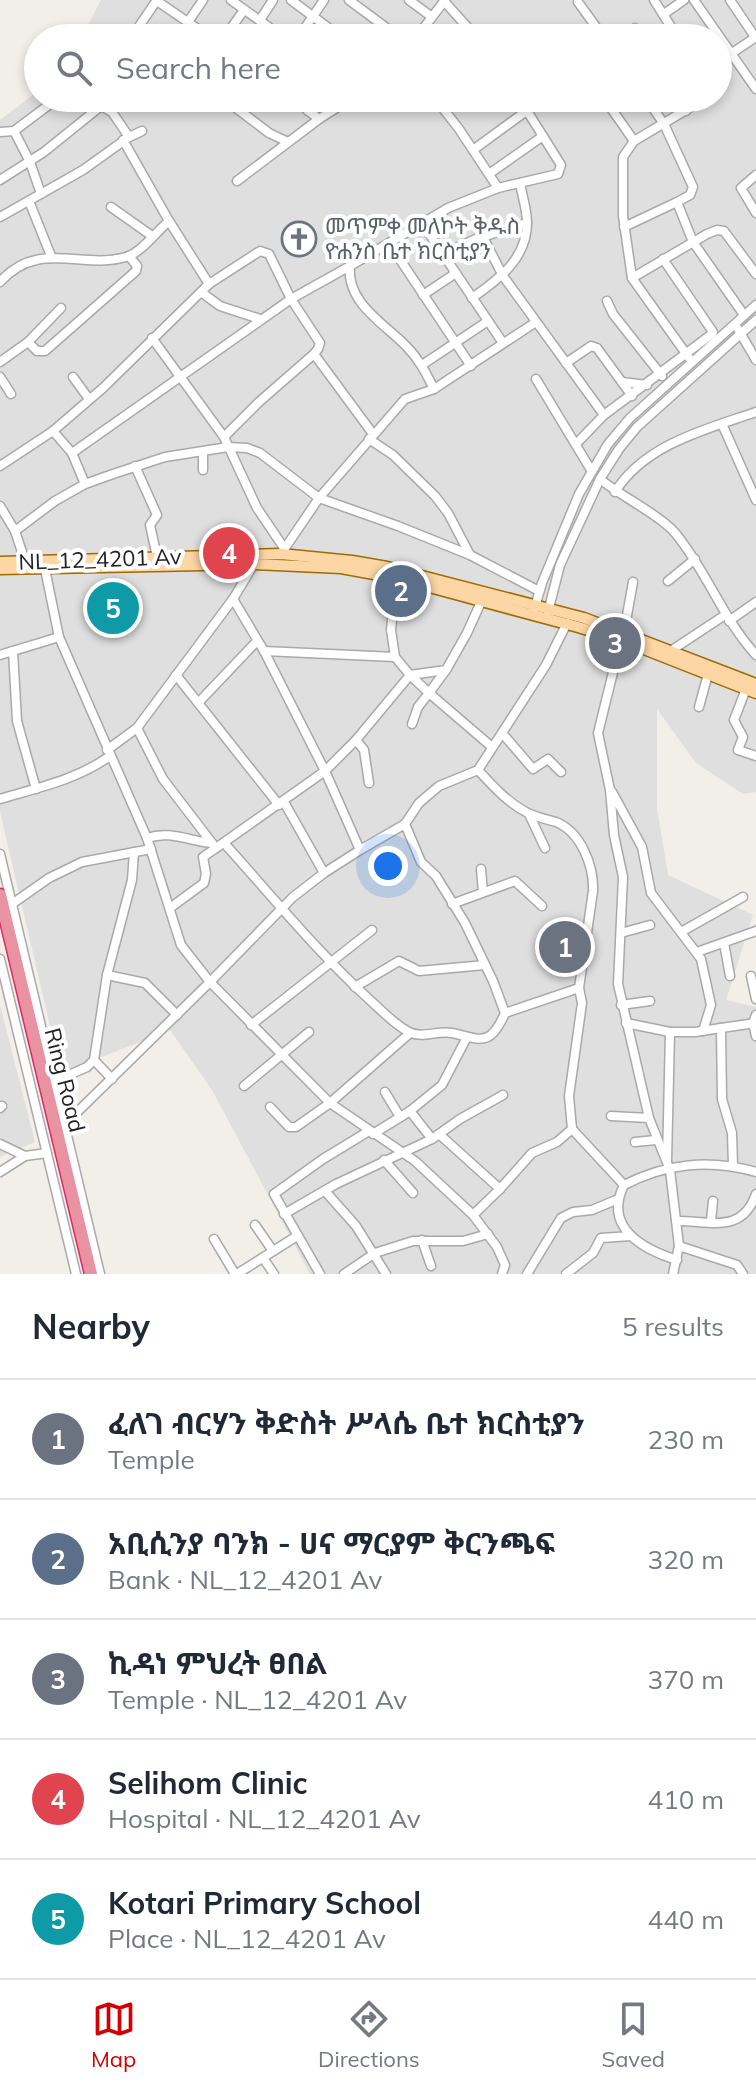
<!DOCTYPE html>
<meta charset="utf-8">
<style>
body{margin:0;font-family:Mulish,"Noto Sans Ethiopic",sans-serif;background:#f2f2f3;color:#1f2937}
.you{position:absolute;left:388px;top:866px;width:28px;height:28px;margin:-20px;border:6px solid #fff;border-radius:50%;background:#1a73e8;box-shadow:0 0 0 12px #1a73e833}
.badge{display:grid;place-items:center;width:52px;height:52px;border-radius:50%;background:#d40000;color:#fff;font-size:26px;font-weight:700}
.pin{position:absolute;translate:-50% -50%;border:4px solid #fff;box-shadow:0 2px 8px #0006}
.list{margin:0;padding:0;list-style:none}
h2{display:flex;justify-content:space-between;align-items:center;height:104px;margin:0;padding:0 32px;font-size:34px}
h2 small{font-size:26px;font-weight:400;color:#747a83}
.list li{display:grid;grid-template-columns:52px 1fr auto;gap:24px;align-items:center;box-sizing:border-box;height:120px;padding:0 32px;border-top:2px solid #e0e1e3}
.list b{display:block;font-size:30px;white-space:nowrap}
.list p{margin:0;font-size:26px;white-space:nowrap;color:#747a83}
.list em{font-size:26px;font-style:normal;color:#747a83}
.icon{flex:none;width:44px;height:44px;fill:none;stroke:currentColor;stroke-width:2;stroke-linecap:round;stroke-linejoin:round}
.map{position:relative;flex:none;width:756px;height:1274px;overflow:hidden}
.search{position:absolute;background:#fff;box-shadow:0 4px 12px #0003;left:24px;right:24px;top:24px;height:88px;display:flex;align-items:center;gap:20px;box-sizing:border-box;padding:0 28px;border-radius:44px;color:#747a83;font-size:30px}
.sheet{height:704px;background:#fff}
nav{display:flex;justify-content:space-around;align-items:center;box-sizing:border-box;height:112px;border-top:2px solid #e0e1e3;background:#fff;font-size:22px;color:#747a83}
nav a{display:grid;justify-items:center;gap:4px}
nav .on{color:#d40000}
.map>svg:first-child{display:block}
.residential{fill:#e0dfdf}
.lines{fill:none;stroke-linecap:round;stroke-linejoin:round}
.minor-casing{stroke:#a9a9a9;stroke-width:11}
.major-casing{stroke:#a06b00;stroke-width:13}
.highway-casing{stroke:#dc2a67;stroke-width:15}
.minor{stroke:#fff;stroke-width:8}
.major{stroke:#fcd6a4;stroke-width:10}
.highway{stroke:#e892a2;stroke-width:12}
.labels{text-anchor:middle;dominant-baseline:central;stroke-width:8;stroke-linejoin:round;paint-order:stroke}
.worship-label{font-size:22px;fill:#5b616d;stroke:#fff;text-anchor:start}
.street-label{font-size:22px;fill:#222;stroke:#fff}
</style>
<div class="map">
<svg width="756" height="1274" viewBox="0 0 756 1274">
<rect width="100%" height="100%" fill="#f2efe9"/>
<g class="residential">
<path d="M101,0h655v792l-13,2 -47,-31 -39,-54v99l11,67 85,40 -27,85 30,7v267h-446l-98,-184 -42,-60 -109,43 -61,-261v-692l38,-29v7h680v-60h-637z"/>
<path d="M0,1005l35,137 -35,15z"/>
</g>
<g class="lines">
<g class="minor-casing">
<g id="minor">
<path d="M231,0l53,38"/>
<path d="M291,0l51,38"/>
<path d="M349,0l51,38"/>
<path d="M409,0l23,17"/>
<path d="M654,0l24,38"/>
<path d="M694,0l62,89"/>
<path d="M730,0l25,37"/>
<path d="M157,1l54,37"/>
<path d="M444,1l33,37"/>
<path d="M578,2l26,36"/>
<path d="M664,14l20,-14"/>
<path d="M260,20l13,-20"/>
<path d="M188,22l15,-22"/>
<path d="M635,28l6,10"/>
<path d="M131,38l26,-38"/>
<path d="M224,38l20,-28"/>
<path d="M298,38l26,-38"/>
<path d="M416,38l29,-38"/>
<path d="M502,38l11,-8"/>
<path d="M732,53l24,-16"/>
<path d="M223,98l46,35 19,9"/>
<path d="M292,98l27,21"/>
<path d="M435,98l24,31 39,59"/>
<path d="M604,98l30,43"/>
<path d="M646,98l18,26 29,63 -3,8 -13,7"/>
<path d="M677,98l9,13"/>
<path d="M308,111l9,-13"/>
<path d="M14,131l16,31 11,32"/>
<path d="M0,132l14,-1 44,-33"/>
<path d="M129,137l13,-6"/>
<path d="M123,140l46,81 40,63"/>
<path d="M473,150l71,-52"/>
<path d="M489,174l54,-38"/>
<path d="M756,175l-15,13 15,25"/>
<path d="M0,180l44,-28 57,-46"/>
<path d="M237,181l82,-62 33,-21"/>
<path d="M29,201l22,55"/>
<path d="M111,207l41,29"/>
<path d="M0,217l83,-47 46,-33 -17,-25 -11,-6 -3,-8"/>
<path d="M422,223l81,120"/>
<path d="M624,227l53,-25 16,40 51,73"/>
<path d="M483,237l20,39 101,139"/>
<path d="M389,243l82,123"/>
<path d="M443,254l33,-15 51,-16"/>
<path d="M350,266c-4,37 35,58 56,80 13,13 20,27 28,43"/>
<path d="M632,278l75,-44 10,-4 7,1 32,43"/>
<path d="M0,282c38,-43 82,-12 126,-25 15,-4 31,-26 43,-36"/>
<path d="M201,292l19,14 40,13"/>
<path d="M423,295l33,-22"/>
<path d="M472,298c27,-19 55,-39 55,-76 0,-12 -5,-27 -7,-39"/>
<path d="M607,301l6,13 49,62"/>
<path d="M738,329l18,31"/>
<path d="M152,338l72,99 33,71 27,40"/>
<path d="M28,342l33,-34"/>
<path d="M0,362l28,-20 9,9h8l91,-80 1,-5 -8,-10"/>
<path d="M692,362l-60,-84 -9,-62v-59l11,-16 72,-43"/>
<path d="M566,363l25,-17 6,2 35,48"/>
<path d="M422,365l66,-44"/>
<path d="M0,377l11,17"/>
<path d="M73,377l16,22"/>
<path d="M536,379l55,91"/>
<path d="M622,382l25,3"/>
<path d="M722,424l34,76"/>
<path d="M53,431l19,22 13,31"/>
<path d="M224,437l35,-35 55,-48"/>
<path d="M369,439l24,16 42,41 13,17 22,42 69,36"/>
<path d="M576,444l28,-29 108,-81 1,-2 -50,-73"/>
<path d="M72,453l219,-154 59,-33 98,-58 50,-20 60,-14 3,-9 -42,-67"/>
<path d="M0,466l53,-35 50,-43 106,-104 51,-33 9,3 22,45 29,44 -2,6 -4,5 59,80"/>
<path d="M135,466l22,49 -7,10 7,32"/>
<path d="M203,470v-18"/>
<path d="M600,479c19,16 63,38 76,55 31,38 47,85 80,121"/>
<path d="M615,492c30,-48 92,-63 141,-80"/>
<path d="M0,506l15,25 10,30"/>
<path d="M15,531l40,-30 30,-17 28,-10 52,-17 63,-10 19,1 13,5 59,45 79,28 72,29"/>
<path d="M281,554l38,-56 86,-99 29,-10 102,-67"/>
<path d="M45,569l14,68 88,201 34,107 29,37 -146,143"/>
<path d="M396,578l-5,52 4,27 15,18 -54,65 -31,31 35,79 -36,23 -31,24 -83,85 120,121 85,58 58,54 24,32 8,18 -3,9"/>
<path d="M668,581l27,-22"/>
<path d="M534,610l8,-27 37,-89 29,-50 22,-26 126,-113"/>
<path d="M548,612l12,-47 40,-86 19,-30 18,-22 119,-107"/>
<path d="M729,621l27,-19"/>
<path d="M624,632l9,-50"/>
<path d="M621,640l-23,93 12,57 4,45 9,42 -5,107 31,134 21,52 9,76 -6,28"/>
<path d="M672,650l53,-35"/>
<path d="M13,651l4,70 19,68"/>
<path d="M264,651l131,6"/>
<path d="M0,655l59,-18"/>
<path d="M446,670l-17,23 63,54"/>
<path d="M176,675l103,130"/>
<path d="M410,675l36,-5 21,-37 14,-31"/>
<path d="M410,675l19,18 -11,14 -6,17"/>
<path d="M746,689l-12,31 9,17 -5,13 18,6"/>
<path d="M199,702l58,-61"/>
<path d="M699,707l9,-33"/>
<path d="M502,733l31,36 15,-10 13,13"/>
<path d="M356,740l8,10 5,33"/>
<path d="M107,750l30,-22"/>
<path d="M478,770c15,16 29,32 48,42 9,5 20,7 30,10 25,10 38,44 37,69l-14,97"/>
<path d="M612,792l30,55 9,46 50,66 10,46 -8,26"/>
<path d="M0,799c40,-12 76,-19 110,-43"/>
<path d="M284,802l40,71"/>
<path d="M529,814l16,34"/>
<path d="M147,838c23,-8 42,3 65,5l4,5 109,-77 -61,-120 -31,-52"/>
<path d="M212,843l-49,-64 -26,-51 96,-129 21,-35"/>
<path d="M224,843c48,53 94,110 147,158 11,10 24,24 38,31 14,7 28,-2 43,1 28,6 38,15 53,-20l-12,-32 -28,-58 -29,-47 -15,-14 -16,-38 14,-21 20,-17 39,-16 68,-105 21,-42"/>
<path d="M360,850l45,-26"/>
<path d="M0,854l100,420"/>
<path d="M481,869l2,23"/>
<path d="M12,904l37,-26 33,-16 69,-13"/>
<path d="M452,904l63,-23 27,25"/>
<path d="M170,908l34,-25 2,-9 -3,-17 13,-9"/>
<path d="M681,932l62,-35"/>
<path d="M621,933l29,-8"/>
<path d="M724,943l6,33"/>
<path d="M697,952l59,-21"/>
<path d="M0,959l76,315"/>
<path d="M107,975l38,8 32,32"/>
<path d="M751,976l5,23"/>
<path d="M355,987l44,-26 20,10 66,-6"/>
<path d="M621,1005l29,-4"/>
<path d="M505,1013l74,-25 3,15 -13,93 3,33"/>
<path d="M756,1015l-3,8 3,13"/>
<path d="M626,1023l44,9 -3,129"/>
<path d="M251,1025l121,-95"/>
<path d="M721,1028l35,-5"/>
<path d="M670,1032h25l26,-4 1,71 10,34 1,33"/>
<path d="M94,1060l18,19"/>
<path d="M53,1082l34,-15 7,-7 13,-85 25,-95 2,-28"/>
<path d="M244,1086l65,-54"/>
<path d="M385,1092l15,25"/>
<path d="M270,1107l19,20h7l34,-24 80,-70"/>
<path d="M0,1108l2,-2"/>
<path d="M410,1111l22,28"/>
<path d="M611,1116l38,2"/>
<path d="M373,1134l37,-23 32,-26 24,-46"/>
<path d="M439,1134l61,55 -27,26"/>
<path d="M635,1142l21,-2"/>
<path d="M0,1144l25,12 22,-3"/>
<path d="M384,1160l29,33"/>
<path d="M0,1172l25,-16"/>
<path d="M624,1185c-21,42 18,64 53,75"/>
<path d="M500,1189l32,-36 25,-11 15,-13 52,56c43,-22 85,-26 132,-13"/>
<path d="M325,1191l31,35 30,48"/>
<path d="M284,1214l52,-30 96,-45 28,-20 43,-24"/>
<path d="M677,1221c34,0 65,13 79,-27"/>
<path d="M711,1221l2,-20"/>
<path d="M255,1225l18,26"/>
<path d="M214,1239l21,35"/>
<path d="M422,1240l9,26"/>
<path d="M679,1246l58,19 6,9"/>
<path d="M263,1258l11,16"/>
<path d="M237,1274l60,-38"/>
<path d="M320,1274l-46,-80 49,-35 46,-28"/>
<path d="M344,1274l31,-21 38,-12h50l25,-7"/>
<path d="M527,1274l34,-56 12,-6 19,-2 24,-10"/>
<path d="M566,1274l27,-21 8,-15 30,-2"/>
</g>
</g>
<g class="major-casing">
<g id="major">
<path d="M0,562l281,-8 71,7 35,6 197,51 172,66"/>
<path d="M0,569l254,-5 87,4 55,10 182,49 43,13 135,53"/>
</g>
</g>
<g class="highway-casing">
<path id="highway" d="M0,895l91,379"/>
</g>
<use href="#minor" class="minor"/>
<use href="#major" class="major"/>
<use href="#highway" class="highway"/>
</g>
<defs>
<g id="church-ring" transform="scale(1.8)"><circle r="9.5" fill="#fff" stroke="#6b7280" stroke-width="1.5"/><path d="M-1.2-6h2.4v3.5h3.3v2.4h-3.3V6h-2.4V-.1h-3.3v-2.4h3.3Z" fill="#6b7280"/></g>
</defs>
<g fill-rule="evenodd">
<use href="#church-ring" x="299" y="239"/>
</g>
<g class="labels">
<g class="worship-label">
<text x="325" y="226">መጥምቀ መለኮት ቅዱስ<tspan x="325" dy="25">ዮሐንስ ቤተ ክርስቲያን</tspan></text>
</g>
<g class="street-label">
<text transform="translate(100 559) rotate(-2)">NL_12_4201 Av</text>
<text transform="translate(65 1080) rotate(76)">Ring Road</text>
</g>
</g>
</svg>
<div class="you"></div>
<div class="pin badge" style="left:565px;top:947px;background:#6b7280">1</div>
<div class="pin badge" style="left:401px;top:591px;background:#5c6f8a">2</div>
<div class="pin badge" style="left:615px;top:643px;background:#6b7280">3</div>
<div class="pin badge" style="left:229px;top:553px;background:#e0444e">4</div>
<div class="pin badge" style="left:113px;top:608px;background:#0f9aa8">5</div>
<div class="search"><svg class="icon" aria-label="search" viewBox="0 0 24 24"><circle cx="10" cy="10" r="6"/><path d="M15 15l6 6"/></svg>Search here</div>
</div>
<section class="sheet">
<h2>Nearby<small>5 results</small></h2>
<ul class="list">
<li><span class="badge" style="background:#6b7280">1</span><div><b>ፈለገ ብርሃን ቅድስት ሥላሴ ቤተ ክርስቲያን</b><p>Temple</p></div><em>230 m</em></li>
<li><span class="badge" style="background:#5c6f8a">2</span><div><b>አቢሲንያ ባንክ - ሀና ማርያም ቅርንጫፍ</b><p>Bank · NL_12_4201 Av</p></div><em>320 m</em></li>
<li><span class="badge" style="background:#6b7280">3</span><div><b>ኪዳነ ምህረት ፀበል</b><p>Temple · NL_12_4201 Av</p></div><em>370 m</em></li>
<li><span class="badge" style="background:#e0444e">4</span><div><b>Selihom Clinic</b><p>Hospital · NL_12_4201 Av</p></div><em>410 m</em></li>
<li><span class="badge" style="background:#0f9aa8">5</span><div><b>Kotari Primary School</b><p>Place · NL_12_4201 Av</p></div><em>440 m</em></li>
</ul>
</section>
<nav>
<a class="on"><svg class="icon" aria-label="map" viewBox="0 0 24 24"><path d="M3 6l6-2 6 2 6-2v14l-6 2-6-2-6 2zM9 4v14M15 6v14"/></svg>Map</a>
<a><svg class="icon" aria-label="directions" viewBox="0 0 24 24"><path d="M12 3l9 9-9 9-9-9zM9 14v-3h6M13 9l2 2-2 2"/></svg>Directions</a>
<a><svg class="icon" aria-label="saved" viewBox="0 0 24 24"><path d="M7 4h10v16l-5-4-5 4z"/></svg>Saved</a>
</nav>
